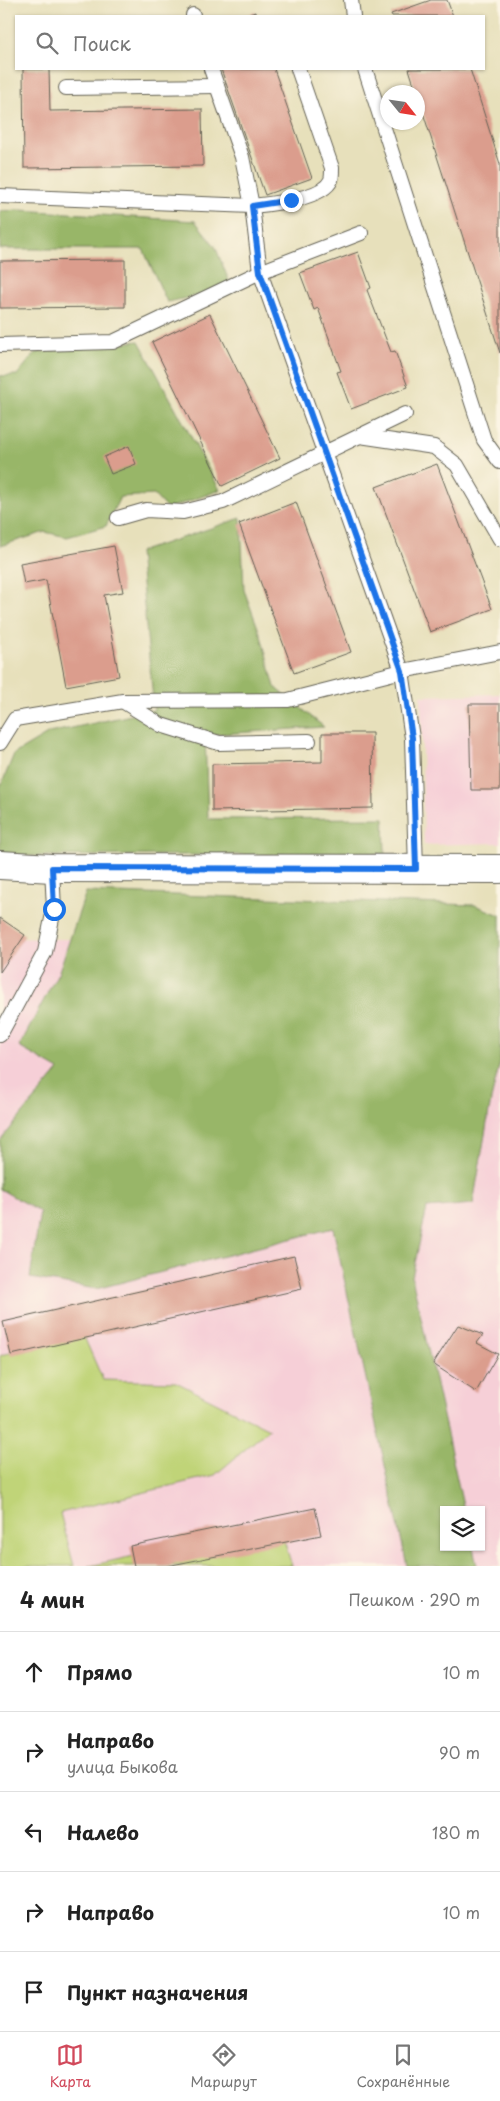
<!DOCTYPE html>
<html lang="ru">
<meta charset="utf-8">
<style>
body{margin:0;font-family:"Playpen Sans",sans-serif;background:#f6f6f6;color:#222}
.controls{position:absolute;right:15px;bottom:15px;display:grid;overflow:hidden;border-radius:0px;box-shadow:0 1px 4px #0004}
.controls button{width:45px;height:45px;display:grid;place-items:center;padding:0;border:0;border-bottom:1px solid #e0e0e0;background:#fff;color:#222;font:25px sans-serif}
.compass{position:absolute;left:380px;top:85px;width:45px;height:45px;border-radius:50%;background:#fff;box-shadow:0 1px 4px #0004;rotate:120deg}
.stop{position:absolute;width:15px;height:15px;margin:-11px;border:4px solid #1a73e8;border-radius:50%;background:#fff}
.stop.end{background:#1a73e8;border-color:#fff;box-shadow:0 1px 5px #0008}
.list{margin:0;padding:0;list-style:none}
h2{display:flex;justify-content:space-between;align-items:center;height:65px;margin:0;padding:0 20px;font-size:21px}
h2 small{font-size:16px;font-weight:400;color:#767676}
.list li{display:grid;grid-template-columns:32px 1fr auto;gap:15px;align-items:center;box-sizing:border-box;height:80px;padding:0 20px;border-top:1px solid #e0e0e0}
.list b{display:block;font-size:19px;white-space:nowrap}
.list p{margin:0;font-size:16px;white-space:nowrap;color:#767676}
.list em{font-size:16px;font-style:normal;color:#767676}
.icon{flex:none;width:28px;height:28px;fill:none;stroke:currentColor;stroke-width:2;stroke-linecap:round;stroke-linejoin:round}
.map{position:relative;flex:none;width:500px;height:1566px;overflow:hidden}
.search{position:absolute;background:#fff;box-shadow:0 1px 4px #0004;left:15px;right:15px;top:15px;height:55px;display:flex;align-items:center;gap:12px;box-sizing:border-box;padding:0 18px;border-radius:0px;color:#767676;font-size:19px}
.sheet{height:465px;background:#fff}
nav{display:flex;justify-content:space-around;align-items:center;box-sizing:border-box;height:70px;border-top:1px solid #e0e0e0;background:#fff;font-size:14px;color:#767676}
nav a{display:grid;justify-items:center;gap:2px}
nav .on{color:#d1495b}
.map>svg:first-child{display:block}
.built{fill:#f6cfd7;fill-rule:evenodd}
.green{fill:#c0d478;stroke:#6e784a}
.forest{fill:#98b668;stroke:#5a6942}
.building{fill:#db9d8d}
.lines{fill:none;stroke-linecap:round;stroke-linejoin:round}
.service-casing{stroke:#636154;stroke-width:16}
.minor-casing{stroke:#636154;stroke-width:30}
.service{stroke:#fff;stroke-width:14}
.minor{stroke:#fff;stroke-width:28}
.route{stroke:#1a73e8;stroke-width:6}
</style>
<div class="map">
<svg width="500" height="1566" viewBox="0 0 500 1566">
<rect width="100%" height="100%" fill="#fcf5e5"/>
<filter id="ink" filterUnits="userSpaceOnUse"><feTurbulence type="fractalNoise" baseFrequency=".02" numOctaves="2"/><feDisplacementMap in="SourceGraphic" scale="10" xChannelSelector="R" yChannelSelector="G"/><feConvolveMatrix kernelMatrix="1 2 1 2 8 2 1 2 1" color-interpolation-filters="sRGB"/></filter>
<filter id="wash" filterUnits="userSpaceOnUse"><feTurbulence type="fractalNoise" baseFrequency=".0096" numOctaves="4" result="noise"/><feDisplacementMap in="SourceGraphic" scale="20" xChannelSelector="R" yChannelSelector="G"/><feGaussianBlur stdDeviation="1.12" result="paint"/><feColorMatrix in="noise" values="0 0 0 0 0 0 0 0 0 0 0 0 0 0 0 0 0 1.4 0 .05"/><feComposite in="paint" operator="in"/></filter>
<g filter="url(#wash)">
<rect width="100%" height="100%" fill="#e7e0bb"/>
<g class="built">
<path d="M500,694v149l-76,2 -3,-149z"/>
<path d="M0,938l500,9v619h-500zM444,1510h37v37h-37z"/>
</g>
<g class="green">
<path d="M78,1323l25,57 73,2 93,47 -54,46 -155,38 14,53h-74v-210z"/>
<path d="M279,1524l13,42h-203z"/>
</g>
<g class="forest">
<path d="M20,210l175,11 20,25 14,35 -28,14 -34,7 -24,-53h-143v-38z"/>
<path d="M139,341l81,149 -53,19 -13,-14 -34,2 -14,29 -39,11 -22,-5 -45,14v-170l17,-1 18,-22z"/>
<path d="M241,518l3,72 17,46 14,51 49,40 -119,8 3,84 176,-1 1,36 -385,2v-68l14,-34 35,-21 105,-23 -15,-158z"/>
<path d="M86,892l389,13 25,10v147l-9,38 -18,104 -46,4 -15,69 52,233h-20v37h29l4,19h-70l-74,-338 -237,61 -66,-11 10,-66 -40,-23v-48l59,-71 -40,-23 40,-76z"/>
</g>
<g id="blocks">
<g class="building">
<path d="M431,0h16l6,16h-61l-1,-2z"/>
<path d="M255,12l1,4h-11z"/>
<path d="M23,69h26l1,42 152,-2 1,57 -179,2z"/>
<path d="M221,69h53l38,109 -47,17z"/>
<path d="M409,69h61l30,95v189z"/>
<path d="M358,252l13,36 -4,2 24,62 4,-1 13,36 -57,22 -14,-37 4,-1 -23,-63 -4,2 -14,-37z"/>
<path d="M125,260v47l-125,1v-47z"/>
<path d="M210,314l70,144 -58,28 -70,-144z"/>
<path d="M129,446l7,18 -25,10 -7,-17z"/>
<path d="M437,464l55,145 -62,23 -54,-145z"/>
<path d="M296,502l55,150 -57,21 -55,-149z"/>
<path d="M114,546l9,46 -19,3 15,81 -53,10 -20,-106 -22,4 -4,-21z"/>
<path d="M469,704h31v86h-29z"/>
<path d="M322,733h50l1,75 -161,3v-47l110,-2z"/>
<path d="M0,918l25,17 -25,37z"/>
<path d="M294,1256l8,33 -291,66 -8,-33z"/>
<path d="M458,1325l25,10 -6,8 21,11 -22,38 -43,-28z"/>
<path d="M315,1508l6,27 -154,31h-33l-4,-20z"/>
</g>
</g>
</g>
<g filter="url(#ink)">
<use href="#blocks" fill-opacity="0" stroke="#636154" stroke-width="1"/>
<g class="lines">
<g class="service-casing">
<g id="service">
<path d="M351,0l2,16"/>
<path d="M193,15v1"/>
<path d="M211,69l31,88 10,49 8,66 142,399 10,67 4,131"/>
<path d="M365,69l119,371 16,22"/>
<path d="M66,88l151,-2"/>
<path d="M0,196l252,10c18,-2 71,-7 79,-26 1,-3 1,-8 1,-12l-34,-99"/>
<path d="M0,345l113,-3 147,-70 101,-39"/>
<path d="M360,436l74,11 23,18 43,74"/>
<path d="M118,518l28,-8 37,2 40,-10 182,-88"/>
<path d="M124,702l37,23 58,18 90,-2"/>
<path d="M0,743l15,-24 108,-18 165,-1 114,-29 98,-19"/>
<path d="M0,1035l45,-83 9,-43 -2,-41"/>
</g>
</g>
<g class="minor-casing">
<path id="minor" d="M0,865l52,3 448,1"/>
</g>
<use href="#service" class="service"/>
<use href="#minor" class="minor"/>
</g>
</g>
<g class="lines" filter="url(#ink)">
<path class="route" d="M54,909l-2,-41 364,1 -4,-131 -10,-67 -142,-399 -8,-66 39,-6"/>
</g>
</svg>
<div class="controls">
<button><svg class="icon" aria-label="layers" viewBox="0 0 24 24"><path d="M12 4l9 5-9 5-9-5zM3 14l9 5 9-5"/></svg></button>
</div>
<svg class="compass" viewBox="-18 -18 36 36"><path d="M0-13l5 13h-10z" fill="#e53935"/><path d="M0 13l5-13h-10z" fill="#767676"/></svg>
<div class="stop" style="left:54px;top:909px"></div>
<div class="stop end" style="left:291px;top:200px"></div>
<div class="search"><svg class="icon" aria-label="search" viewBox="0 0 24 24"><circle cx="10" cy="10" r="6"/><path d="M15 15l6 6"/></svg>Поиск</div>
</div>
<section class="sheet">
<h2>4 мин<small>Пешком · 290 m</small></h2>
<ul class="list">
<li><svg class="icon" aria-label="ahead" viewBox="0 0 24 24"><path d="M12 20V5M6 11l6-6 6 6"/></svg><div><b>Прямо</b></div><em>10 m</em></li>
<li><svg class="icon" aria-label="right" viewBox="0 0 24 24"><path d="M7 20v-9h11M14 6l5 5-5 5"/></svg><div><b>Направо</b><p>улица Быкова</p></div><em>90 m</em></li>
<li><svg class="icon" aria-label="left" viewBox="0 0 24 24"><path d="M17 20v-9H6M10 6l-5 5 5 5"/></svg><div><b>Налево</b></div><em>180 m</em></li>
<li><svg class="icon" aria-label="right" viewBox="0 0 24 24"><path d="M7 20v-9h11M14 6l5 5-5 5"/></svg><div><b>Направо</b></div><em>10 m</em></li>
<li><svg class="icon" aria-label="arrive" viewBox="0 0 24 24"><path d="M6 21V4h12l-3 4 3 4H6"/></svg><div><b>Пункт назначения</b></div></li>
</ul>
</section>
<nav>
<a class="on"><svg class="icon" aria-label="map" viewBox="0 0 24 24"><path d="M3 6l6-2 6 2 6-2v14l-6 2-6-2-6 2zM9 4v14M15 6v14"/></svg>Карта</a>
<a><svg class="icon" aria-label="directions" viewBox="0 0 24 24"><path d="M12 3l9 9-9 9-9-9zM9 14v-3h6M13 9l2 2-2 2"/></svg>Маршрут</a>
<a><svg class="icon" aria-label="saved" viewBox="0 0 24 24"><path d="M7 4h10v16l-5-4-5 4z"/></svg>Сохранённые</a>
</nav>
